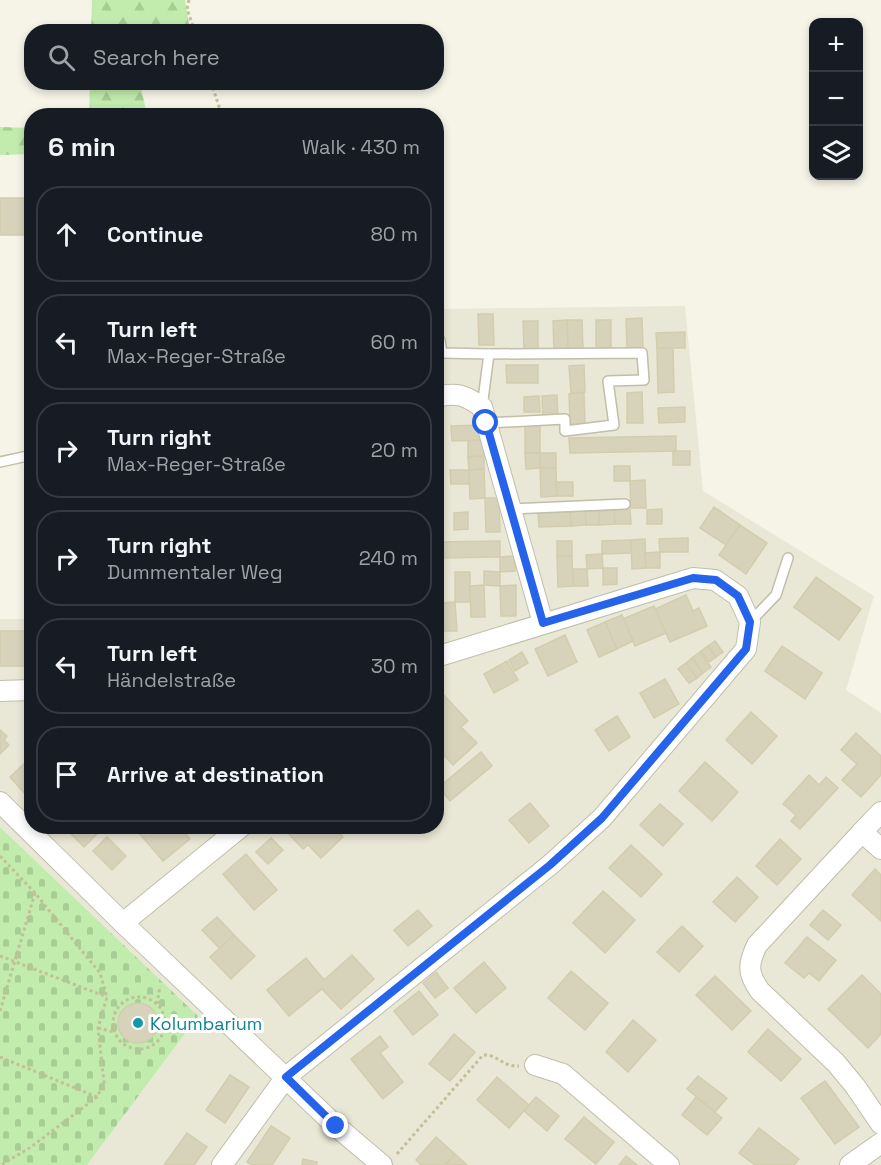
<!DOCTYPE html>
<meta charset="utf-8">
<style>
body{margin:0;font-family:"Space Grotesk",sans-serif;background:#20242c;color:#f1f3f6}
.controls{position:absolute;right:18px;top:18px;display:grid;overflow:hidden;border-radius:12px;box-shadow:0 3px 9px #0003}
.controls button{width:54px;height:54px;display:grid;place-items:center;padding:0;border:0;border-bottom:2px solid #363941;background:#171b24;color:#f1f3f6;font:30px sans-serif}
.stop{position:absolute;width:18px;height:18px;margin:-14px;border:4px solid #2563eb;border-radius:50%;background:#fff}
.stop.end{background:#2563eb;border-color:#fff;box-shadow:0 2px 6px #0008}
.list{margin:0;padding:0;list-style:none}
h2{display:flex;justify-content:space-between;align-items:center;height:78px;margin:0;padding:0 24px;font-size:26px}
h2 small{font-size:20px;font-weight:400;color:#9ea1a6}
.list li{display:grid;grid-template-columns:39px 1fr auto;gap:18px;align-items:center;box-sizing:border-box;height:96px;margin:0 12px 12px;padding:0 12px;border:2px solid #363941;border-radius:24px}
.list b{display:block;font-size:22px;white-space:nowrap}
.list p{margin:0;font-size:20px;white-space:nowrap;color:#9ea1a6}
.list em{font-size:20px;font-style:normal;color:#9ea1a6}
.icon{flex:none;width:33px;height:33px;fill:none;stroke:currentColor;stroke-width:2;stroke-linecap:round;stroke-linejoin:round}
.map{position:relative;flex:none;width:881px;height:1165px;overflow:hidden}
.search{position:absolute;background:#171b24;box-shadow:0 3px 9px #0003;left:24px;top:24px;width:420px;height:66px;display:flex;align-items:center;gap:15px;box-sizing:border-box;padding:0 21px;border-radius:24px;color:#9ea1a6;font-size:22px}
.panel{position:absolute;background:#171b24;box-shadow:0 3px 9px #0003;left:24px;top:108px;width:420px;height:726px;border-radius:24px}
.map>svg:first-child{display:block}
.residential{fill:#e9e7d5}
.forest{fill:url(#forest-firs)}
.cemetery{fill:url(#cemetery-stones)}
.building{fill:#d7d3bb;stroke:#d3cdae;stroke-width:1.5}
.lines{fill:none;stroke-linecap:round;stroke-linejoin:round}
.service-casing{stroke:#c1bea9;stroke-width:12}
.minor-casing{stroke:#c1bea9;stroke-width:22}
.path{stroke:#c4be99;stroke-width:3;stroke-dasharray:3 3;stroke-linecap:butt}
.service{stroke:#fff;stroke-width:9}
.minor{stroke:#fff;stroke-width:20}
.route{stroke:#2563eb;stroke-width:8}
.culture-dot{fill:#0f9aa8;stroke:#fff;stroke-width:2}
.labels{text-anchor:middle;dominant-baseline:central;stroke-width:6;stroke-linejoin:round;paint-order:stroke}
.culture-label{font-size:18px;fill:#0d838f;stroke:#fff;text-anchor:start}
</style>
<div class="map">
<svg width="881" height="1165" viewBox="0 0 881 1165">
<defs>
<pattern id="forest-firs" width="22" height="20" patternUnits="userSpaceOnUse" patternTransform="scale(1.5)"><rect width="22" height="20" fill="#c1ecad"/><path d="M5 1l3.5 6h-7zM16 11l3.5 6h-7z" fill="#a7cc95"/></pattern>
<pattern id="cemetery-stones" width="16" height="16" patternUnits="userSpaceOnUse" patternTransform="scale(1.5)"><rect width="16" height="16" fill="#c1ecad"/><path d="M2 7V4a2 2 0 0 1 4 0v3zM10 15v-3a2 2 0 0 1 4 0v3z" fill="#a7cc95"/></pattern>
</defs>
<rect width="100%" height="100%" fill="#f5f4e7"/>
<path class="residential" d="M685,306l18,185 171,105 -28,94 35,23v452h-794l111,-149 -198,-189v-208h31l1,207h404l1,-517z"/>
<g class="forest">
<path d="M92,0h93l5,31h-99z"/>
<path d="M90,83h50l7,32h-58z"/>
<path d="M0,127l31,1v26l-31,1z"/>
</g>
<path class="cemetery" d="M0,827l198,189 -111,149h-87z"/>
<g class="building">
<rect x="0" y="198" width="32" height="37"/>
<path d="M478,314h15l1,31h-15z"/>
<path d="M642,318l1,30h-16l-1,-29z"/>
<path d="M567,320h15l1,29h-15z"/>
<path d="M567,320l1,29 -14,1 -1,-29z"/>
<path d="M596,320h15v27l-15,1z"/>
<path d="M523,321h15v30h-14z"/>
<path d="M685,332v16h-28l-1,-15z"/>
<path d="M657,348h16l1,44 -16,1z"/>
<path d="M506,365h32v18h-31z"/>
<path d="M584,365l1,27 -14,1 -2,-27z"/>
<path d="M642,392l1,31h-16v-30z"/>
<path d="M584,393l1,30 -15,1 -1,-30z"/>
<path d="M557,395l1,24 -15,1 -1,-24z"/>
<path d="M539,396l1,16h-16v-15z"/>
<path d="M685,407v15l-26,1 -1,-15z"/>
<rect x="525" y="424" width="15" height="29"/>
<path d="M482,425l1,15 -31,1 -1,-15z"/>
<path d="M676,436v15l-106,2 -1,-15z"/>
<path d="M483,440l1,16 -16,1v-16z"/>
<rect x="673" y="451" width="17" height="14"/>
<path d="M525,453h15v15l-14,1z"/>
<rect x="540" y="453" width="16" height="15"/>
<path d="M484,456v13l-15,1 -1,-13z"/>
<rect x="614" y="466" width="16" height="15"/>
<path d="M540,468h16l1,28 -16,1z"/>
<path d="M484,469l1,29 -15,1 -1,-29z"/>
<path d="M450,470h19v14h-18z"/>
<path d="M645,480l1,28h-15l-1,-27z"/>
<path d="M556,482h17v14h-16z"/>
<path d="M485,498h14l1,34h-14z"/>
<path d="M714,507l26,18 -14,20 -26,-17z"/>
<path d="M630,509l1,15h-16l-1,-14z"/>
<path d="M662,509v15h-15v-14z"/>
<path d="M614,510l1,14 -16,1v-14z"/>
<path d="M585,511h14v14h-13z"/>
<path d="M585,511l1,14 -15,1 -1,-14z"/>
<path d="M468,512v17l-14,1v-17z"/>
<path d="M538,512h32l1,14 -32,1z"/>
<path d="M740,525l27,18 -21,31 -27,-19z"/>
<path d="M688,538v14h-28l-1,-13z"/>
<path d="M645,539l1,29 -14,1 -1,-29z"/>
<path d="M631,540v13l-29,1v-13z"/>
<path d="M500,541v16l-63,1v-16z"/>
<rect x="557" y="541" width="15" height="15"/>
<path d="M660,552v16h-14l-1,-15z"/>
<path d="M602,554l1,14 -16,1 -1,-14z"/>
<path d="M515,556v15l-15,1v-15z"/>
<path d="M557,556h15l1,30 -15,1z"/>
<path d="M603,568h14v16l-14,1z"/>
<path d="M573,569h14l1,17h-15z"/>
<path d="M484,571l16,1v14l-16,-1z"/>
<rect x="455" y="572" width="15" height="30"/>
<path d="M816,577l45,32 -22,31 -45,-33z"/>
<path d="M484,585l1,32h-14l-1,-31z"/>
<path d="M516,585v31h-15l-1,-30z"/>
<path d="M686,595l7,16 6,-3 8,18 -37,16 -15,-33z"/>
<path d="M455,602l2,29h-16v-28z"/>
<path d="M654,606l12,27 -31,13 -12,-27z"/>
<path d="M622,615l11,26 -16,8 -12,-27z"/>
<path d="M605,622l12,27 -18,8 -12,-27z"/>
<rect x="0" y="631" width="32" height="35"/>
<path d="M565,635l12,27 -29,14 -13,-27z"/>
<path d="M715,641l8,11 -7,5 -8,-11z"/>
<path d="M708,646l8,11 -7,5 -8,-11z"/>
<path d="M782,646l40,27 -17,26 -40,-28z"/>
<path d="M522,652l6,11 -13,8 -6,-11z"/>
<path d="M700,652l11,15 -8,6 -11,-15z"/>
<path d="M692,658l11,15 -6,5 -11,-15z"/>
<path d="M507,661l11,19 -24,13 -10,-19z"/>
<path d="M686,663l11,15 -8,5 -11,-14z"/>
<path d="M665,679l14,25 -25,14 -14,-25z"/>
<path d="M441,692l27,29 -7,6 16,16 -24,22 -17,-18v-51z"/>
<path d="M25,712h7v25h-6z"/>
<path d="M751,712l26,24 -25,28 -26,-24z"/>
<path d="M617,716l13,21 -21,14 -14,-21z"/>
<path d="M0,730l7,6 -3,4 5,5 -9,9z"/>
<path d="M856,733l25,23v19l-20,22 -19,-17 15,-16 -16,-14z"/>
<path d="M481,752l11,14 -42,35 -11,-14z"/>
<path d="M26,762l6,6v21l-6,6 -16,-18z"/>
<path d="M705,762l33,30 -26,29 -33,-30z"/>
<path d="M809,775l10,10 7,-8 12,11 -38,41 -9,-8 5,-6 -13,-11z"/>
<path d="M530,803l19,23 -20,17 -20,-23z"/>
<path d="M660,804l23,20 -20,22 -23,-21z"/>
<path d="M63,826h32l5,5 -16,16z"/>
<path d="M133,826h46l11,13 -27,22z"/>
<path d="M292,826h41l10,11 -22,21 -13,-13 -5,4 -16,-17z"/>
<path d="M107,837l19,19 -14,14 -19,-19z"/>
<path d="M271,838l12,12 -15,14 -12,-12z"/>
<path d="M780,839l21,20 -24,26 -21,-19z"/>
<path d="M631,845l31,29 -21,23 -32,-29z"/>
<path d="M246,854l31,36 -23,20 -31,-36z"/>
<path d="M875,869l6,6v46l-29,-26z"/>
<path d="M737,877l21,20 -23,25 -22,-20z"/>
<path d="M603,891l32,29 -30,33 -32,-30z"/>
<path d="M418,910l14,16 -24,20 -14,-16z"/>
<path d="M823,910l18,15 -13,15 -18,-15z"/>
<path d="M217,917l17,18 -14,14 -18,-19z"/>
<path d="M682,926l21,20 -24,26 -22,-20z"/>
<path d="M234,935l21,21 -24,23 -21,-22z"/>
<path d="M807,937l29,23 -17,21 -10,-8 -5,5 -19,-15z"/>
<path d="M352,955l22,24 -33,30 -19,-20 -33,27 -22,-26 39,-32 18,22z"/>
<path d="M484,962l22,26 -30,25 -22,-25z"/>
<path d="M571,971l37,32 -23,27 -37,-32z"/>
<path d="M436,972l12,16 -13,10 -12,-15z"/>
<path d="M862,975l19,19v40l-13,14 -40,-39z"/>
<path d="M715,976l36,35 -19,19 -36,-35z"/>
<path d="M419,991l19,24 -25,20 -19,-24z"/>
<circle cx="138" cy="1023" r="20"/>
<path d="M633,1020l23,20 -28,32 -22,-20z"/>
<path d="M768,1029l33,30 -20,22 -33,-29z"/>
<path d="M454,1034l21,18 -25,29 -21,-17z"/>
<path d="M380,1036l8,11 -8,6 23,29 -20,17 -32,-40z"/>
<path d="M230,1075l19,12 -24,36 -19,-13z"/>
<path d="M698,1076l29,22 -12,14 -28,-23z"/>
<path d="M497,1077l32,28 -20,23 -32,-28z"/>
<path d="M825,1081l34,46 -24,17 -34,-46z"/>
<path d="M536,1097l23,19 -12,15 -23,-20z"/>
<path d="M696,1097l26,21 -15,17 -25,-20z"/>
<path d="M584,1117l30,25 -18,22 -31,-25z"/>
<path d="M271,1126l19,12 -18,27h-20l-5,-3z"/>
<path d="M759,1128l40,31 -5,6h-39l-16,-12z"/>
<path d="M187,1133l20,14 -13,18h-30z"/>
<path d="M436,1137l19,17 -10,11h-24l-5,-5z"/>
<path d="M455,1154l12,11h-22z"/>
<path d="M626,1156l11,9h-18z"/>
<path d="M303,1159l14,3v3h-15z"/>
</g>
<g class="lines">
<g class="service-casing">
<g id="service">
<path d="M440,340l2,13 47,1"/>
<path d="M482,407l7,-53 153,-1 2,27 -36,1 6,44 -49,6v-12l-79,4"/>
<path d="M0,462l32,-7"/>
<path d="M511,509l114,-5"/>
<path d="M750,622l26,-27 12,-37"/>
</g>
</g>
<g class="minor-casing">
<g id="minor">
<path d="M436,397c21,-5 29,-2 46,10l61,216"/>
<path d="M0,691l32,-1"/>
<path d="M0,802l123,121 213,203 46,39"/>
<path d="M862,832l19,-20"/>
<path d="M881,849l-19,-17 -105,113c-9,19 -10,28 3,46l76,72 19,23 26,38"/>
<path d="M123,923l119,-97"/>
<path d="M535,1065l28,9 106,91"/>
<path d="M222,1165l64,-88 264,-212 52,-47 144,-169 4,-27 -12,-26 -23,-16 -22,-2 -257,79"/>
<path d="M850,1165l31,-22"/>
</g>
</g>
<g class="path">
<path d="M189,0l-2,9 8,23"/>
<path d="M211,82l11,34"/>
<path d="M0,856l35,37 65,80 7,24 -9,31 6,55 -7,14 -66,50 -30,18"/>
<path d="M0,956l107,41"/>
<circle cx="139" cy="1023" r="26"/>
<path d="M157,1004l3,-18"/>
<path d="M0,1011l35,-118"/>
<path d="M98,1028l16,4"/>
<path d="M0,1057l97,40"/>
<path d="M397,1154l86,-99c15,-1 19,12 36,11"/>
</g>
<use href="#service" class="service"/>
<use href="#minor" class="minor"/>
</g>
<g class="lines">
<path class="route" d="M336,1126l-50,-49 264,-212 52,-47 144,-169 4,-27 -12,-26 -22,-16 -23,-2 -150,45 -57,-200"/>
</g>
<circle class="culture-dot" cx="138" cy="1023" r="6"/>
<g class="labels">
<g class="culture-label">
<text x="150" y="1023">Kolumbarium</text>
</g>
</g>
</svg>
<div class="controls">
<button>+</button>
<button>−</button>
<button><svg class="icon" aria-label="layers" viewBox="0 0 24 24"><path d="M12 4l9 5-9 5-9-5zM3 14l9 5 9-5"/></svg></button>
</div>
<div class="stop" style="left:486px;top:423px"></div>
<div class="stop end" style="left:336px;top:1126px"></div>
<div class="search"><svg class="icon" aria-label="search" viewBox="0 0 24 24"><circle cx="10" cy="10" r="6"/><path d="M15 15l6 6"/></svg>Search here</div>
<section class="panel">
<h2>6 min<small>Walk · 430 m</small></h2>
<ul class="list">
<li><svg class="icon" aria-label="ahead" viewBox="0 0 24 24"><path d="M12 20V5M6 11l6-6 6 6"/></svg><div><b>Continue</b></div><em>80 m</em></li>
<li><svg class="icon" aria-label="left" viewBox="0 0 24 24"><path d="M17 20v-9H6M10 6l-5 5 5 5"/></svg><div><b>Turn left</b><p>Max-Reger-Straße</p></div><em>60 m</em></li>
<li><svg class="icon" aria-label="right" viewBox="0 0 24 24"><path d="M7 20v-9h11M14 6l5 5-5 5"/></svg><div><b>Turn right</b><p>Max-Reger-Straße</p></div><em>20 m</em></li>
<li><svg class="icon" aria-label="right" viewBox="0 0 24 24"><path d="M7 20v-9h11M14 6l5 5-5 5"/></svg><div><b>Turn right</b><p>Dummentaler Weg</p></div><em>240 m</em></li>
<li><svg class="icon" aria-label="left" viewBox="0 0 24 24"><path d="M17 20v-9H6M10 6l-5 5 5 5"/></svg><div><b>Turn left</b><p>Händelstraße</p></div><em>30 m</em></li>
<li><svg class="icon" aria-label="arrive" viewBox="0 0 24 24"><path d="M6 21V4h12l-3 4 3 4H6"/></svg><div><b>Arrive at destination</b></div></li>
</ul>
</section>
</div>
